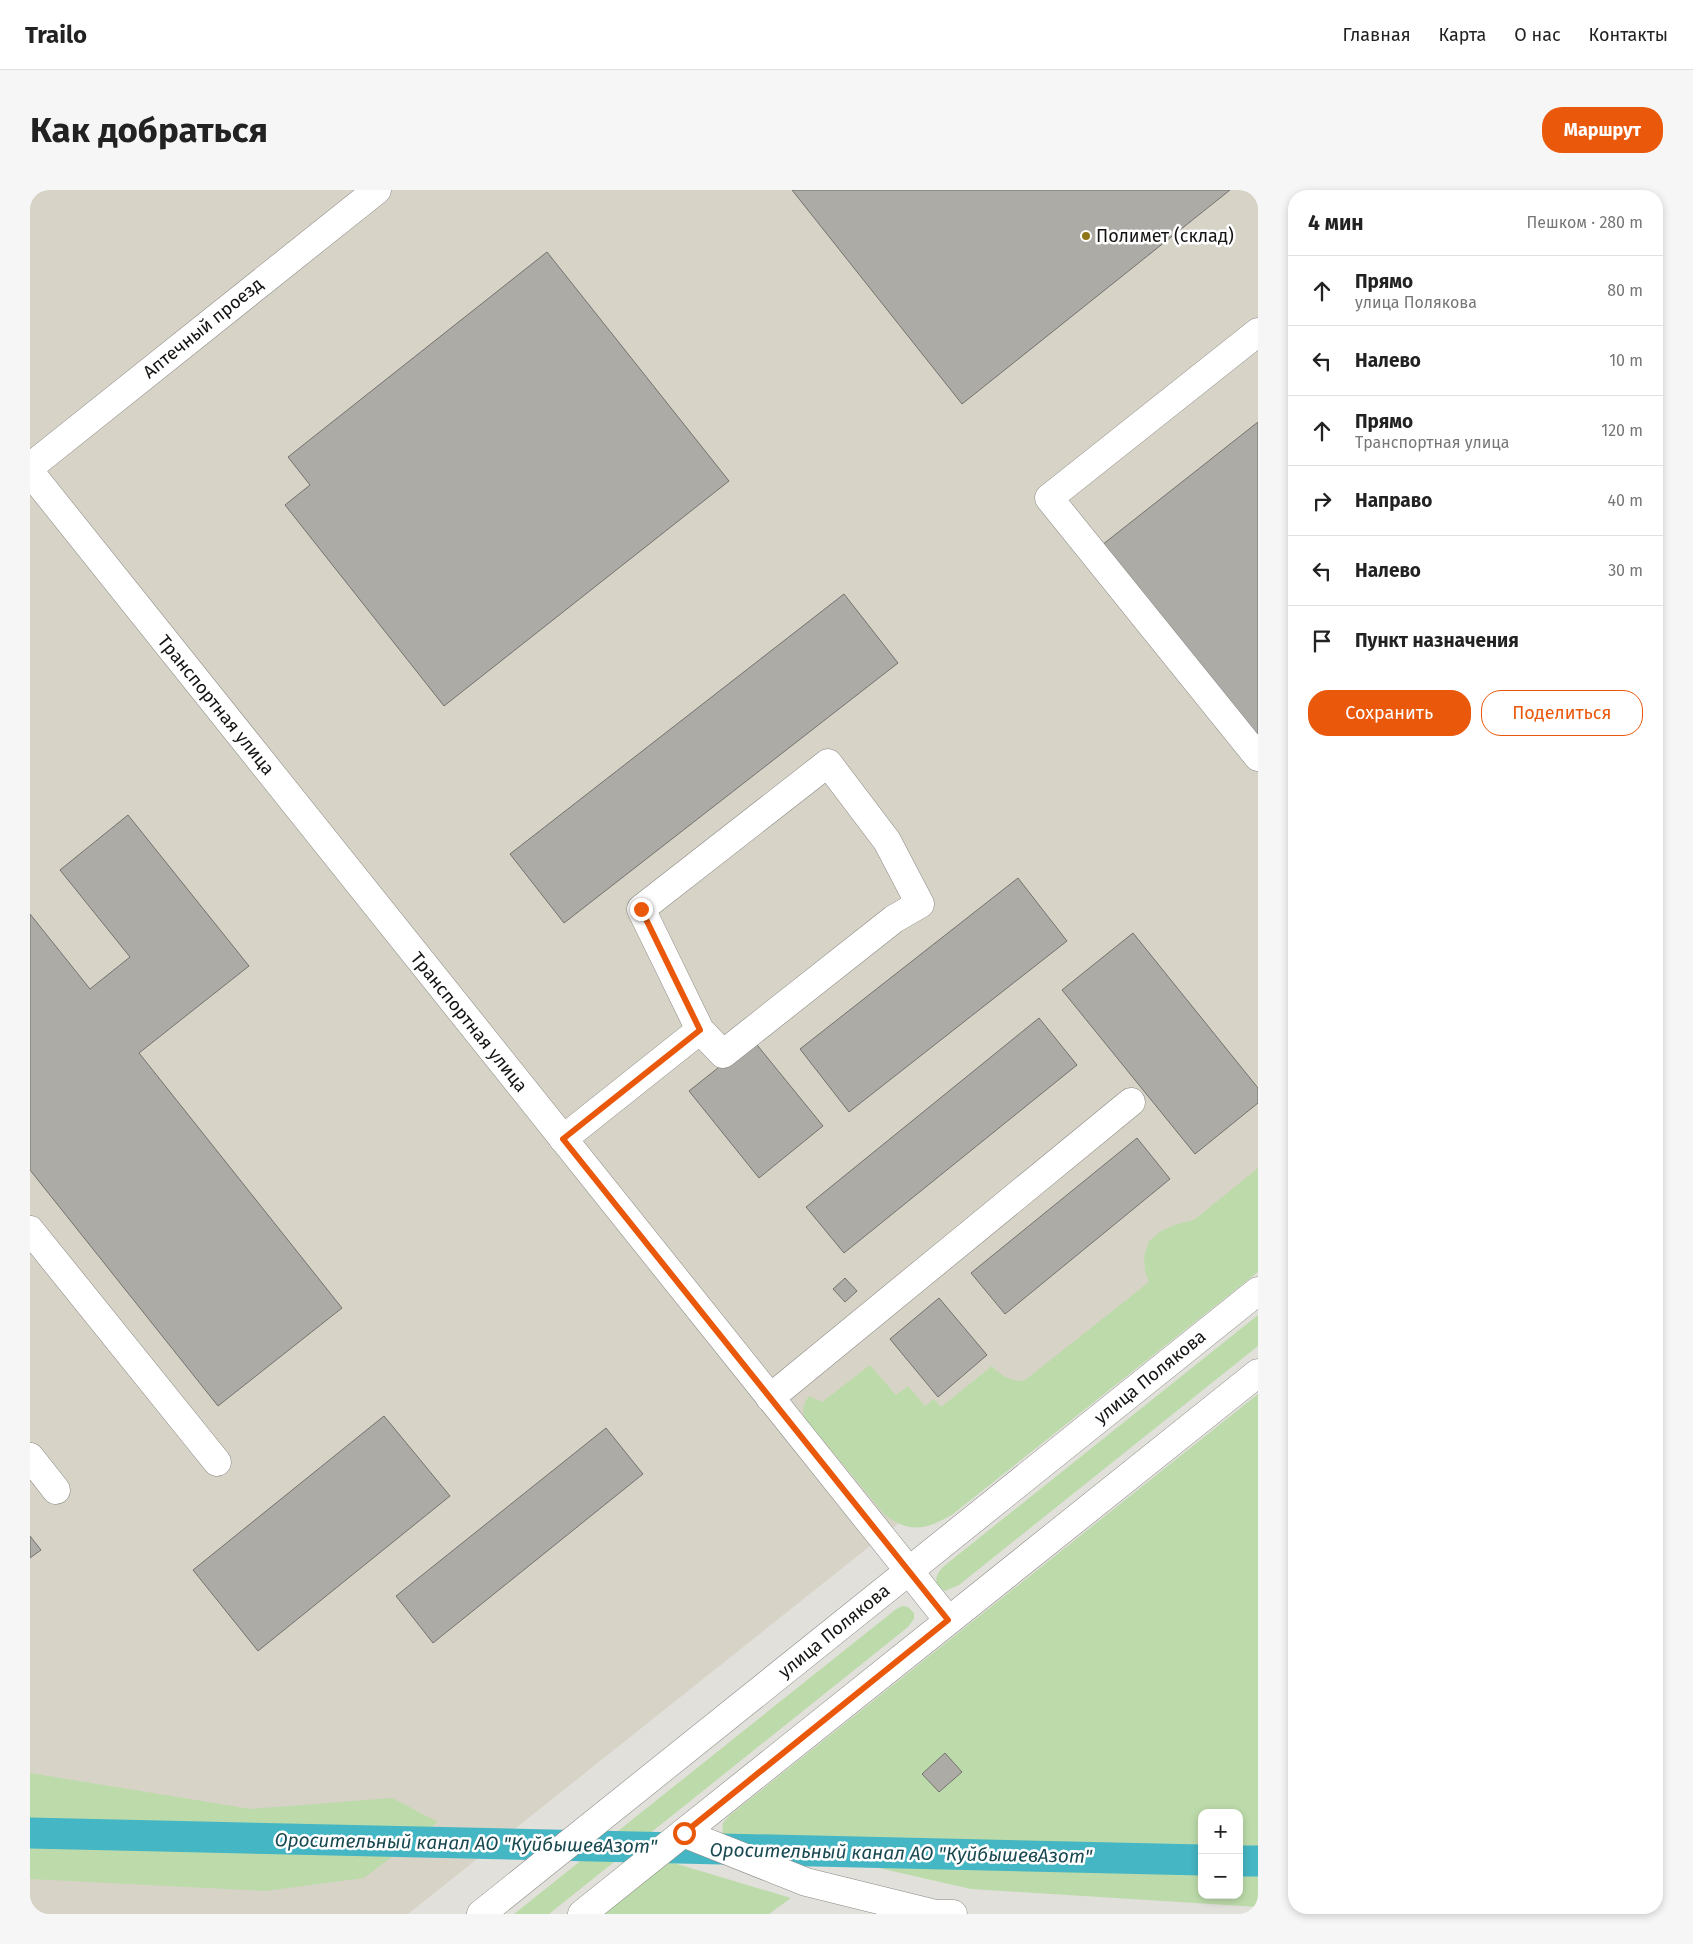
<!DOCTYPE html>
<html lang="ru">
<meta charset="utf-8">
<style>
body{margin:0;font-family:"Fira Sans",sans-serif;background:#f6f6f6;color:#222}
.controls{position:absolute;right:15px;bottom:15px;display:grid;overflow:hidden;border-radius:10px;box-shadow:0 2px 8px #0003}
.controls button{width:45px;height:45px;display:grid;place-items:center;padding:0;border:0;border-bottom:1px solid #e0e0e0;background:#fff;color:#222;font:25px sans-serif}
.stop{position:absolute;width:15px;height:15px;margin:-11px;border:4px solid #ea580c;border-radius:50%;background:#fff}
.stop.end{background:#ea580c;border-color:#fff;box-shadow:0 1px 5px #0008}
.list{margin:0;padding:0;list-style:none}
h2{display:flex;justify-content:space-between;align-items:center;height:65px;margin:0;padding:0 20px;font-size:21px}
h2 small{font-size:16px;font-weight:400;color:#767676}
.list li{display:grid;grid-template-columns:32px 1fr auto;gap:15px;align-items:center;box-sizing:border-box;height:70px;padding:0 20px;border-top:1px solid #e0e0e0}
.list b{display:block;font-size:19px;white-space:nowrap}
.list p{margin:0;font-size:16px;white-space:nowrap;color:#767676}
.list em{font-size:16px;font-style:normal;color:#767676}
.actions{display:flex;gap:10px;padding:15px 20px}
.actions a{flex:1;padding:11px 0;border:1px solid #ea580c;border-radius:20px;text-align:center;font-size:18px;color:#ea580c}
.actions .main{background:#ea580c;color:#fff}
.icon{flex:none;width:28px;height:28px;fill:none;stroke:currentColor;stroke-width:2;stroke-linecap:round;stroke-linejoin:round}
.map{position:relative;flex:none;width:1228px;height:1724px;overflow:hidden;border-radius:20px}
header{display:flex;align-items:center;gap:30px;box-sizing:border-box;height:70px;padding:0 25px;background:#fff;border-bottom:1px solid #e0e0e0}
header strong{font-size:24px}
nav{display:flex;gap:28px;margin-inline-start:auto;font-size:18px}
.intro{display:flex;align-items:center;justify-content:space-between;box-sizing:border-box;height:120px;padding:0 30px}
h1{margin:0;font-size:35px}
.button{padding:12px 22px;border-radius:20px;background:#ea580c;color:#fff;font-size:18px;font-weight:700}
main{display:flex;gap:30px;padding:0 30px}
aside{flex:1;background:#fff;border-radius:20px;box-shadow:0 2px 8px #0003}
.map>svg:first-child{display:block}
.built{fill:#d7d3c7}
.green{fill:#bddbaa;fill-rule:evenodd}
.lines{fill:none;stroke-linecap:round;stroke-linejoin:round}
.canal{stroke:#45b6c4;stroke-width:31}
.building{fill:#adaba6;stroke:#74726e}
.minor-casing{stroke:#8a8884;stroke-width:29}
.major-casing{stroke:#8a8884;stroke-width:29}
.minor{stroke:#fff;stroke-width:28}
.major{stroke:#fff;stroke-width:28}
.route{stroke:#ea580c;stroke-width:6}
.poi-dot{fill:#8f7418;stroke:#fff;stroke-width:2}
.labels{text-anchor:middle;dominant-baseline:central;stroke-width:5;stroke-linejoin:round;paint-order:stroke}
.poi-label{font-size:18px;fill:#151412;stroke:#fff;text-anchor:start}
.street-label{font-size:18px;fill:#151412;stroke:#fff}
.water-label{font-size:19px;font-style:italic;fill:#184950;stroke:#fff}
</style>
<header>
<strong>Trailo</strong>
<nav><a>Главная</a><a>Карта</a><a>О нас</a><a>Контакты</a></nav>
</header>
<div class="intro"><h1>Как добраться</h1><a class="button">Маршрут</a></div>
<main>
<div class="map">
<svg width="1228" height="1724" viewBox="0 0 1228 1724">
<rect width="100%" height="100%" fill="#e1e0db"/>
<path class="built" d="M0,0h1228v1047l-850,677h-378z"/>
<g class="green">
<path d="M1228,978v104l-305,242c-26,16 -44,20 -69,0l-80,-97c-2,-9 0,-14 5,-21l13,6 48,-37 26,30 12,-9 17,20 9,-7 7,8 51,-41c8,10 20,15 32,15l125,-99 -4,-11 -1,-15 5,-15 12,-10 16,-7 17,-4z"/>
<path d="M1228,1125v31l-299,239 -14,6 -6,-4c-6,-8 -1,-15 5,-21z"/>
<path d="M1228,1204v513l-287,-18 -167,-38 -13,11 -69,-22 1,-17 7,-8zM1172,1623h37v82h-37z"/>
<path d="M872,1416l6,1 6,6v6l-6,8 -359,287h-35l381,-304z"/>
<path d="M0,1583l221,36 141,-11 46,24 -74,56 -99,13 -235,-12z"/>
<path d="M637,1671l124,37 -22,16h-168z"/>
</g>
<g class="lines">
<g class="canal">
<path d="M0,1643l1172,27"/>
<path d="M1209,1671h19"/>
</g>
</g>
<g class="building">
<path d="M762,0h438l-268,214z"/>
<path d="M517,62l182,229 -285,225 -159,-201 25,-20 -22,-28z"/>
<path d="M1228,232v322l-156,-199z"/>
<path d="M814,404l54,69 -334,260 -54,-69z"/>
<path d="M98,625l121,151 -110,87 203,255 -124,98 -188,-236v-256l60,75 40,-32 -70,-87z"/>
<path d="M988,688l49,63 -218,171 -49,-63z"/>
<path d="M1103,743l125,155v15l-63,51 -133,-164z"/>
<path d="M1009,828l38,47 -233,188 -38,-46z"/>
<path d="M723,850l70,86 -64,52 -70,-87z"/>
<path d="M1107,948l33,41 -165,135 -34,-41z"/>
<path d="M815,1088l12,13 -12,11 -12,-13z"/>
<path d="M909,1108l48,57 -49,42 -48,-58z"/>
<path d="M354,1226l66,80 -192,155 -65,-81z"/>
<path d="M576,1238l37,46 -210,169 -37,-47z"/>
<path d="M0,1346l11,14 -11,8z"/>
<path d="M915,1563l17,19 -23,20 -17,-18z"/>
</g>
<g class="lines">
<g class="minor-casing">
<g id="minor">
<path d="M1228,142l-209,166 209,259"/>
<path d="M0,277l347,-277"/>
<path d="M0,282l879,1099"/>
<path d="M533,949l137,-109 23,24 171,-135 26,-15 -33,-63 -59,-78 -187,146 59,121"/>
<path d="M0,1040l187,232"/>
<path d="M740,1208l361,-296"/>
<path d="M0,1267l26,33"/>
<path d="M653,1643l123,49 130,32h17"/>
</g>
</g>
<g class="major-casing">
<g id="major">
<path d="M879,1381l39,49"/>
<path d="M451,1724l777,-623"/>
<path d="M552,1724l676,-541"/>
</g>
</g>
<use href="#minor" class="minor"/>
<use href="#major" class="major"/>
</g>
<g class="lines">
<path class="route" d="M611,719l59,121 -137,109 385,481 -264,213"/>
</g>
<circle class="poi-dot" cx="1056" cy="46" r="5"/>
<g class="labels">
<g class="poi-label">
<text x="1066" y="46">Полимет (склад)</text>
</g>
<g class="street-label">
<text transform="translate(173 138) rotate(-39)">Аптечный проезд</text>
<text transform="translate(186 515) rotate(51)">Транспортная улица</text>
<text transform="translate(439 832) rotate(51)">Транспортная улица</text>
<text transform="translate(1120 1187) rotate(-39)">улица Полякова</text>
<text transform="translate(804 1441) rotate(-39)">улица Полякова</text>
</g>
<g class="water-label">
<text transform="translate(436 1653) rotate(1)">Оросительный канал АО "КуйбышевАзот"</text>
<text transform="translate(871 1663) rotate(1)">Оросительный канал АО "КуйбышевАзот"</text>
</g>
</g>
</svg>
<div class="controls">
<button>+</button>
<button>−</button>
</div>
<div class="stop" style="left:654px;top:1643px"></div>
<div class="stop end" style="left:611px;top:719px"></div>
</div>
<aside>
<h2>4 мин<small>Пешком · 280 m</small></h2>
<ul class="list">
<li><svg class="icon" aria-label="ahead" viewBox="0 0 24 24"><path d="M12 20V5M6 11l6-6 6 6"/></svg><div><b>Прямо</b><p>улица Полякова</p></div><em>80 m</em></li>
<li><svg class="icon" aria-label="left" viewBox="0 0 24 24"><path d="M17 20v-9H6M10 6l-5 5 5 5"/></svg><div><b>Налево</b></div><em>10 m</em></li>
<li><svg class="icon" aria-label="ahead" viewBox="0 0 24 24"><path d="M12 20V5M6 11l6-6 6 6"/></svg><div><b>Прямо</b><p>Транспортная улица</p></div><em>120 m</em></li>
<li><svg class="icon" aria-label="right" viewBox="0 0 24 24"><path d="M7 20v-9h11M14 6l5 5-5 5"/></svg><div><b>Направо</b></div><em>40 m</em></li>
<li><svg class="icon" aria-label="left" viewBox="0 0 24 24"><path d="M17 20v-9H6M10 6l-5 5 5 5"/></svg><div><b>Налево</b></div><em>30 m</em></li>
<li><svg class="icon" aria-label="arrive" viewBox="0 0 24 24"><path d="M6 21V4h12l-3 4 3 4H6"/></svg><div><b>Пункт назначения</b></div></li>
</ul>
<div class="actions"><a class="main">Сохранить</a><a>Поделиться</a></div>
</aside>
</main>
